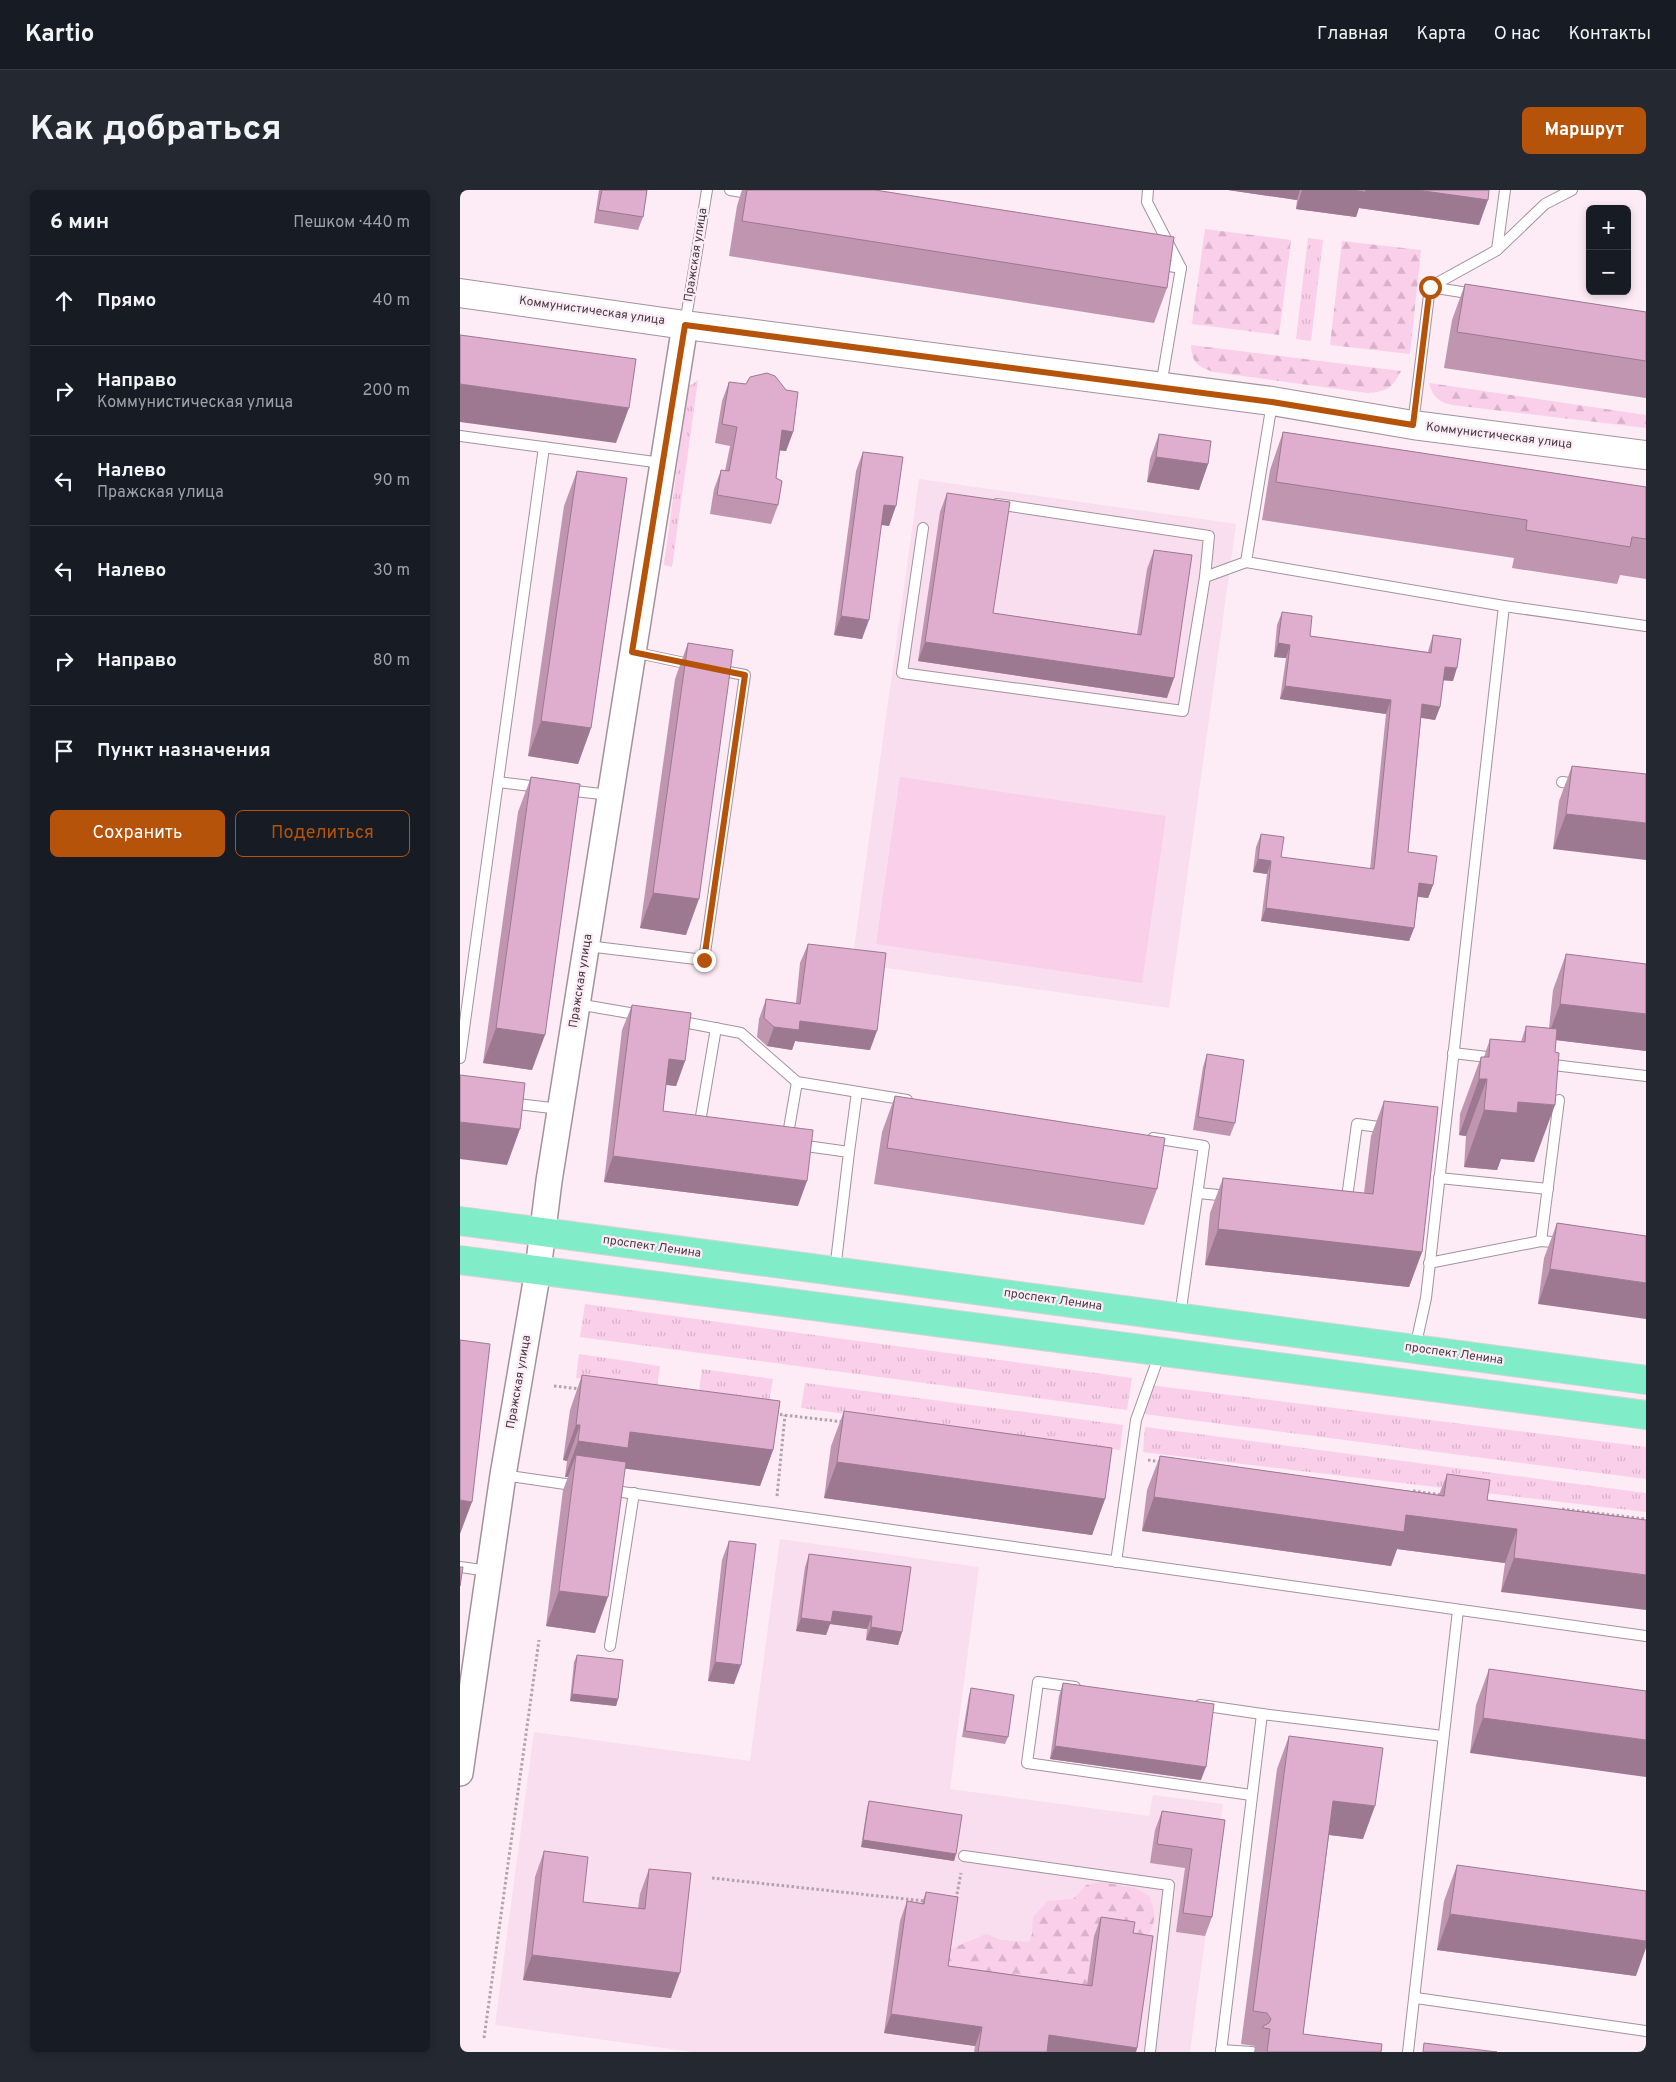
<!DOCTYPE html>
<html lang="ru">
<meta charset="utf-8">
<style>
body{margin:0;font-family:Overpass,sans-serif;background:#242831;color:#f1f3f6}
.controls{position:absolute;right:15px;top:15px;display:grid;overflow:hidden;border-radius:8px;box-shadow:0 2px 8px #0003}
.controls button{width:45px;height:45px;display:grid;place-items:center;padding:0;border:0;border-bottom:1px solid #363941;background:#171b24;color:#f1f3f6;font:25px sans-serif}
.stop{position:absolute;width:15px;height:15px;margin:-11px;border:4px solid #b45309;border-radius:50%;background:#fff}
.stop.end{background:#b45309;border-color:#fff;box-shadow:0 1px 5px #0008}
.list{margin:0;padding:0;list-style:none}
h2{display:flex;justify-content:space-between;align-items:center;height:65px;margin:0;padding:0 20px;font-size:21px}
h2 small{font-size:16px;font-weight:400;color:#9ea1a6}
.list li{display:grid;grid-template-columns:32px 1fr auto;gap:15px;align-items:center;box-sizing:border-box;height:90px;padding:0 20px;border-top:1px solid #363941}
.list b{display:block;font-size:19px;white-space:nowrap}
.list p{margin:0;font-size:16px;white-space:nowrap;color:#9ea1a6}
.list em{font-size:16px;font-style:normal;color:#9ea1a6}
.actions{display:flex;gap:10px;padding:15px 20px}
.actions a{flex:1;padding:11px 0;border:1px solid #b45309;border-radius:8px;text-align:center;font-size:18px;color:#b45309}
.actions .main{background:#b45309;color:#fff}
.icon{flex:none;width:28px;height:28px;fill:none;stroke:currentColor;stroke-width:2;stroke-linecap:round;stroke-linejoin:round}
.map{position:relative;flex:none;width:1186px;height:1862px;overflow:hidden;border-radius:8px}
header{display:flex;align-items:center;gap:30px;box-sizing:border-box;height:70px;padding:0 25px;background:#171b24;border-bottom:1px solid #363941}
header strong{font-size:24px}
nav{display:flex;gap:28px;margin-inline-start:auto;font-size:18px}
.intro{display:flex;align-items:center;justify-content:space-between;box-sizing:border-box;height:120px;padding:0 30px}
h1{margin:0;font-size:35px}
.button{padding:12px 22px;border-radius:8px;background:#b45309;color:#fff;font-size:18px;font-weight:700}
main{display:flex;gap:30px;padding:0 30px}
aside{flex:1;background:#171b24;border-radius:8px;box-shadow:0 2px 8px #0003}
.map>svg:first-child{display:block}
.built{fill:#f8deee}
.grass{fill:url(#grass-tufts)}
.forest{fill:url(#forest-firs)}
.pitch{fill:#f9cfe9}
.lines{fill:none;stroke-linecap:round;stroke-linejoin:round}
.service-casing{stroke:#a3929c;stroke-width:12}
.tertiary-casing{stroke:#a3929c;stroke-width:28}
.secondary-casing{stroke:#a3929c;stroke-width:30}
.primary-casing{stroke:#d5d4d5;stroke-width:30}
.path{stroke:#b0a3ab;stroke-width:3;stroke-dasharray:2.5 2.5;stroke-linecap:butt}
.service{stroke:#fff;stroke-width:10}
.tertiary{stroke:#fff;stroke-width:25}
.secondary{stroke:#fff;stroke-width:28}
.primary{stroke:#80ecc8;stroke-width:28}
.wall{fill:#c095b0}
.shaded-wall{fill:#9c7990}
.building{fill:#dfadcd;stroke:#9c7990}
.route{stroke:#b45309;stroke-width:6}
.labels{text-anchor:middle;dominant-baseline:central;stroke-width:4.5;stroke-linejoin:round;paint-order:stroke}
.street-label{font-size:12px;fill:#413a3f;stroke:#fdebf6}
</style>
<header>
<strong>Kartio</strong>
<nav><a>Главная</a><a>Карта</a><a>О нас</a><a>Контакты</a></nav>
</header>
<div class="intro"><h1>Как добраться</h1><a class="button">Маршрут</a></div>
<main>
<aside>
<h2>6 мин<small>Пешком · 440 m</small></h2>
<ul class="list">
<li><svg class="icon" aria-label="ahead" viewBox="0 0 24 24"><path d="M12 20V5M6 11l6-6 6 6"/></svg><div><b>Прямо</b></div><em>40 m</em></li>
<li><svg class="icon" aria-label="right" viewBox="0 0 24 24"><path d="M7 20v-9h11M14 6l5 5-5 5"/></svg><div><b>Направо</b><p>Коммунистическая улица</p></div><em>200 m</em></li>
<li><svg class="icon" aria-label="left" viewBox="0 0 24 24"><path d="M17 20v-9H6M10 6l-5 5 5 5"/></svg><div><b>Налево</b><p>Пражская улица</p></div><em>90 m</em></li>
<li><svg class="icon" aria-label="left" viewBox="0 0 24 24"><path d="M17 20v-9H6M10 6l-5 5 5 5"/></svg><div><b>Налево</b></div><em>30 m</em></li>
<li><svg class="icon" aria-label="right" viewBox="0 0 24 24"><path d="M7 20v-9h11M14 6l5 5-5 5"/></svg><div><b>Направо</b></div><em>80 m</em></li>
<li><svg class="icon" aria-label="arrive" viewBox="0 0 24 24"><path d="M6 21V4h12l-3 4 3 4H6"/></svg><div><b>Пункт назначения</b></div></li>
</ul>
<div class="actions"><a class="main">Сохранить</a><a>Поделиться</a></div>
</aside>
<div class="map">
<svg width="1186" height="1862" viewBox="0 0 1186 1862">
<defs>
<pattern id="grass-tufts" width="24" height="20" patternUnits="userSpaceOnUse" patternTransform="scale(1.25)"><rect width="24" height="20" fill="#f9cfe9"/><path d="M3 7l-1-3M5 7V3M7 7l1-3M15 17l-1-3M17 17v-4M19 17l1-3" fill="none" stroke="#d7b2c9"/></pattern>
<pattern id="forest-firs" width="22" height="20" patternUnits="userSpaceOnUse" patternTransform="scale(1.25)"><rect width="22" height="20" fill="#f9cfe9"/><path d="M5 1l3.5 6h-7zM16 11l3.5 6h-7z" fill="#d7b2c9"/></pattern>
</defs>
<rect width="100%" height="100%" fill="#fdebf6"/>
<g class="built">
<path d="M459,289l317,45 -67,484 -317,-45z"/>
<path d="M320,1349l199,28 -29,222 199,27 4,-21 70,9 -33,248h-497l-198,-27 39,-293 216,29z"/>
</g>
<g class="grass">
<path d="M848,48l15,2 -12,101 -15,-2z"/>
<path d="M238,190l-26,187 -8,-2 24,-178z"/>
<path d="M125,1114l547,74 -5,32 -547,-73z"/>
<path d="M119,1164l81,12 -3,21 -81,-9z"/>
<path d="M242,1179l71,10 -4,22 -70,-9z"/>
<path d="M345,1193l318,42 -3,25 -319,-42z"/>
<path d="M689,1195l497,62v32l-502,-65z"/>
<path d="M685,1237l501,66v19l-503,-60z"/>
</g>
<g class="forest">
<path d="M745,39l86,11 -12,95 -87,-11z"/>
<path d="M882,51l79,9 -11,104 -80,-9z"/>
<path d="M731,155l210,26c-9,17 -13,20 -33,22l-154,-21c-17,-5 -22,-10 -23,-27z"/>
<path d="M969,193l217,32v13l-194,-23c-13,-3 -20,-9 -23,-22z"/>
<path d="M641,1692l34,6 14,8c6,16 8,24 -1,39l-20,6 -43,64 -144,-20 5,-34 40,-17 15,6 28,2 3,-8 1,-17 15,-16 25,-2 13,-14z"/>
</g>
<path class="pitch" d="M440,587l266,39 -24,167 -266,-39z"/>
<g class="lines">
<g class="service-casing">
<g id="service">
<path d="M270,0l24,4"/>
<path d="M688,0l-1,12 34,66 -20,118"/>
<path d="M1037,60l48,-46 27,-14"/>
<path d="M698,74l23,4"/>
<path d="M970,97l67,-37 8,-60"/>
<path d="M225,134l22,-134"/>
<path d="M812,213l-26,159 258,44 142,20"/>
<path d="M953,234l17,-137 44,7"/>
<path d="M0,246l202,27"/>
<path d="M537,314l212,32 -4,41"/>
<path d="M463,338l-21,145 281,38 22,-134 41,-15"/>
<path d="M173,462l61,13"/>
<path d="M38,592l41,5"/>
<path d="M1102,592l16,2"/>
<path d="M106,600l44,5"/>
<path d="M127,756l117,14 41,-285 -27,-5"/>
<path d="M117,814l64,11"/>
<path d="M218,831l63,12 56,49 110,18"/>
<path d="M993,863l43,5"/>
<path d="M0,868l84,-611"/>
<path d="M1085,874l101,12"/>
<path d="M49,913l51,6"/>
<path d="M239,938l17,-100"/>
<path d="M693,948l51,8 -24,170"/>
<path d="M327,950l10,-58"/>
<path d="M339,955l50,7 -14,118"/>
<path d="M389,962l8,-60"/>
<path d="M979,988l109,11"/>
<path d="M738,1003l31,3"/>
<path d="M886,1015l11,-81 29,4"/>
<path d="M1081,1051l18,-141"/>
<path d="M969,1073l112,-22 22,2"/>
<path d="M955,1158l11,-50 78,-692"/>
<path d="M43,1285l76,11"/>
<path d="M148,1300l1038,146"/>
<path d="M656,1372l20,-142 24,-67"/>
<path d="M0,1377l29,4"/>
<path d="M150,1456l24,-153"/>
<path d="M615,1497l-37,-5 -11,81 224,32"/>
<path d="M740,1515l62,9"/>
<path d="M504,1666l205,29 -19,167"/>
<path d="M956,1808l230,33"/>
<path d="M761,1860l31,2"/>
<path d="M761,1862l41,-338 181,22"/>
<path d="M948,1862l50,-442"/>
</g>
</g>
<g class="tertiary-casing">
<path id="tertiary" d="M0,1583l43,-298 35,-205 11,-89 136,-856"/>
</g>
<g class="secondary-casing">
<path id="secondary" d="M0,103l225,32 587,76 141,24 233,30"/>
</g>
<g class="primary-casing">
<g id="primary">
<path d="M0,1031l1186,159"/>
<path d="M0,1070l1186,155"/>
</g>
</g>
<g class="path">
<path d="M94,1196l27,3"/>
<path d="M315,1224l69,8"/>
<path d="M688,1270l13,2"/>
<path d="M953,1301l29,4"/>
<path d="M317,1306l8,-81"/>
<path d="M1102,1319l84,10"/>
<path d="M252,1688l213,23"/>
<path d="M496,1709l5,-26"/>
<path d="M24,1848l55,-398"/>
</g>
<use href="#service" class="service"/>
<use href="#tertiary" class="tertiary"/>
<use href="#secondary" class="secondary"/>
<use href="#primary" class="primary"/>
</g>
<g class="wall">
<path d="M139,0h48l-4,27 -5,13 -44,-7z"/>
<path d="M282,0h133l292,98 -13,35 -425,-67 8,-50z"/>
<path d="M768,0h261l-10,35 -120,-17 -3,9 -60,-8 1,-9z"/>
<path d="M1005,94l181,28v86l-202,-30 8,-48z"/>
<path d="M269,192l64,50 -7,19 -6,-1 -4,28 2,27 -7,19 -61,-10 4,-25 7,-19 4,1 5,-25 -15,-3 7,-42z"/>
<path d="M823,242l363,55v92l-26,-4 -3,9 -105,-16 2,-10 -252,-38 8,-50z"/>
<path d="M699,244l49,30 -9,26 -52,-8 3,-23z"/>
<path d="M403,262l26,74 -8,-1 -19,114 -28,-4 22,-164z"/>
<path d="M117,281l14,257 -13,36 -50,-8 36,-250z"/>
<path d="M487,303l46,120 144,21 10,-65 7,-19 13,148 -249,-37 22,-149z"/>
<path d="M822,422l28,24 118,16 1,-4 4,-13 20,46 -10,-1 -3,27 -5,13 -14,-2 -13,134 25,33 -5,13 -10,-1 -4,31 -5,13 -148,-20 6,-47 -14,-2 3,-25 5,-13 20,23 89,12 16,-155 -106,-15 6,-41 -12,-1 3,-32z"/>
<path d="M228,453l-2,292 -46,-7 35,-249z"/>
<path d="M1112,576l74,8 -93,75 6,-48z"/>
<path d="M71,587l1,293 -49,-7 35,-251z"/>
<path d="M348,754l62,106 -75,-9 -3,9 -25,-4 -10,-9 2,-18 7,-20 30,4 4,-40z"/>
<path d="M1106,764l80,10v87l-90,-11 -22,122 -33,-3 -4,11 -33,-3 2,-31 -7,-1 1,-21 21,-57h3l6,-18 31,3 5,-16 23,2 4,-38z"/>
<path d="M172,815l53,56 -9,25 -10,-1 -3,26 135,95 -194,-24 18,-152z"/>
<path d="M747,864l28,69 -5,13 -37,-6 10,-63z"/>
<path d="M435,906l262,93 -13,36 -270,-41 8,-52z"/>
<path d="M924,911l38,151 -13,35 -204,-22 5,-52 13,-35 141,15 7,-57z"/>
<path d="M1097,1033l89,13 -108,68 6,-46z"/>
<path d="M122,1185l191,75 -13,36 -135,-18 -30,165 -49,-7 17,-136 5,-13h-3l2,-16 -4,-1 7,-50z"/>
<path d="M384,1221l261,88 -13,36 -268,-37 7,-52z"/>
<path d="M700,1266l279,39 8,-21 40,26 159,20 -145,72 4,-29 -108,-14 -6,17 -249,-35 5,-41z"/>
<path d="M269,1351l5,143 -26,-3 14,-121z"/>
<path d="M349,1364l93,78 -4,13 -32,-5 1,-11 -37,-5 -4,11 -30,-4 9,-64z"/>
<path d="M117,1465l41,44 -2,7 -46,-5 4,-39z"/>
<path d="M1029,1479l157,22 -176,62 6,-48z"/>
<path d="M603,1493l138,97 -151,-21 9,-63z"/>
<path d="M511,1498l37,49 -3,7 -43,-7 7,-42z"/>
<path d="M829,1546l74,103 -34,-4 -26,199 78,18h-127l1,-6 -14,-2 36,-275z"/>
<path d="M409,1611l87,53 -2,7 -93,-14 6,-39z"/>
<path d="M702,1621l63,9 -13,97 -7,19 -29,-4 9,-64 -35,-5 5,-33z"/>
<path d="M84,1661l39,51 55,6 2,-14 9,-25 22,129 -148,-18 12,-103z"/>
<path d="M997,1675l179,111 -199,-26 7,-49z"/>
<path d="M466,1702l22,74 139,19 7,-49 7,-19 32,16 4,115 -1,4h-162l1,-6 -91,-13 16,-112 7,-20 15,2z"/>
</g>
<g class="shaded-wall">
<path d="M768,0h72l-3,10z"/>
<path d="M842,0h115l71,10 -9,25 -120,-17 -3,9 -60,-8z"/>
<path d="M0,194l169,24 -13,35 -156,-21z"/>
<path d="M322,240l11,2 -7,19 -11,-1z"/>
<path d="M696,267l52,7 -9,26 -52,-8z"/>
<path d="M424,315l12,1 -7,20 -12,-2z"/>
<path d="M381,426l28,4 -7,19 -28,-4z"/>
<path d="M465,452l249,36 -7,20 -249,-37z"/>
<path d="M818,453l12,2 -4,13 -12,-1z"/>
<path d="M985,477l12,1 -4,13 -13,-1z"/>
<path d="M825,496l106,14 -5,14 -106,-15z"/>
<path d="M962,514l18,3 -5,13 -17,-3z"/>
<path d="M81,531l50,7 -13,36 -50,-8z"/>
<path d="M1106,624l80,9v37l-93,-11z"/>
<path d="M798,669l13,2 -4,13 -14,-2z"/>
<path d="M959,693l14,2 -5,13 -13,-2z"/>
<path d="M193,703l46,6 -13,36 -46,-7z"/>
<path d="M806,718l148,20 -5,13 -148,-20z"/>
<path d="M1100,814l86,10v37l-99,-12z"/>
<path d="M340,831l77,10 -7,19 -75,-9 -3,9 -25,-4 7,-19z"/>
<path d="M36,838l49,7 -13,35 -49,-7z"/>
<path d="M209,869l16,2 -9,25 -16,-2z"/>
<path d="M1019,889h8l-21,57 -7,-1z"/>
<path d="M1058,912l37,3 -21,57 -33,-3 -4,11 -33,-3 20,-57z"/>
<path d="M0,932l60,7 -13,36 -47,-6z"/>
<path d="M153,966l194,25 -9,25 -194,-24z"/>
<path d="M758,1039l204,23 -13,35 -204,-22z"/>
<path d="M1090,1079l96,14v36l-108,-15z"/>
<path d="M116,1235h4l-13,36 -4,-1z"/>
<path d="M170,1242l143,18 -13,36 -140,-18 -44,-13 -8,22h-3l13,-36z"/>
<path d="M377,1272l268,37 -13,36 -268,-37z"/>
<path d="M694,1307l252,18 111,14 -12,34 -108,-14 -6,17 -249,-35z"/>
<path d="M0,1310l12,2 -12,32z"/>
<path d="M1054,1368l132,17v35l-145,-18z"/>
<path d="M99,1401l49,6 -13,36 -49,-7z"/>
<path d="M373,1421l39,5 -5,13 -37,-5 -4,11 -30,-4 5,-13z"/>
<path d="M411,1437l31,5 -4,13 -32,-5z"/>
<path d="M255,1472l26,3 -7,19 -26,-3z"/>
<path d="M112,1504l46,5 -2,7 -46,-5z"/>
<path d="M1023,1528l163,22v37l-176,-24z"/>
<path d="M595,1556l151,21 -5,13 -151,-21z"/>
<path d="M873,1611l42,5 -12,33 -42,-5z"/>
<path d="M403,1650l93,14 -2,7 -93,-14z"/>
<path d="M990,1724l196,27v7l-10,28 -199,-26z"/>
<path d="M72,1765l148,18 -9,25 -148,-18z"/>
<path d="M431,1824l91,13 -7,19 -91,-13z"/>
<path d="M589,1845l88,13 -1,4h-93z"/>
</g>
<g class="building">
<path d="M142,0h45l-4,27 -45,-7z"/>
<path d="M287,0h128l299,47 -7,51 -425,-67z"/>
<path d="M892,0h14l-1,2z"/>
<path d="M957,0h72l-1,10z"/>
<path d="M1005,94l181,28v49l-189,-29z"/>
<path d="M0,145l176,24 -7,49 -169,-24z"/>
<path d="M307,183l8,3 11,14 12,2 -5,40 -11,-2 -6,48 6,3 -4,24 -61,-10 4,-25 8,1 8,-44 -15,-3 7,-42 17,2 4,-7z"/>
<path d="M823,242l363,55v52l-14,-2 -2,10 -104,-17 1,-10 -251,-38z"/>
<path d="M699,244l52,7 -3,23 -52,-7z"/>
<path d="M403,262l40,5 -7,49 -12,-1 -15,115 -28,-4z"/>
<path d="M117,281l50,7 -36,250 -50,-7z"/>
<path d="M487,303l63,9 -17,111 148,22 13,-85 38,5 -18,123 -249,-36z"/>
<path d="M822,422l30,4 -2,20 121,17 2,-18 28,4 -4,29 -12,-1 -5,40 -18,-3 -14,148 29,4 -4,29 -14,-2 -5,45 -148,-20 5,-47 -13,-2 3,-25 23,3 -3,20 93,12 17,-169 -106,-14 5,-41 -12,-2z"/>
<path d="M228,453l45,7 -34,249 -46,-6z"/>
<path d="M1112,576l74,8v49l-80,-9z"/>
<path d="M71,587l49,7 -35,251 -49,-7z"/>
<path d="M348,754l78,9 -9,78 -77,-10 -1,9 -25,-3 -10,-9 2,-19 34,5z"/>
<path d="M1106,764l80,10v50l-86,-10z"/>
<path d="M172,815l59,8 -6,48 -16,-2 -6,52 150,19 -6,51 -194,-25z"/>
<path d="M1066,836l31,3 -2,23 4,1 -4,52 -37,-3 -1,11 -33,-3 3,-31h-8l2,-22h8l1,-18 35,3z"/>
<path d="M747,864l37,6 -9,63 -37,-6z"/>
<path d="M0,885l65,8 -5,46 -60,-7z"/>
<path d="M435,906l270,42 -8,51 -270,-41z"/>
<path d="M924,911l54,6 -16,145 -204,-23 5,-51 150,16z"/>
<path d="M1097,1033l89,13v47l-96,-14z"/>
<path d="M0,1150l30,4 -18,158 -12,-2z"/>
<path d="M122,1185l198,26 -7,49 -143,-18 -2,16 -50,-7 2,-16h-4z"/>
<path d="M384,1221l268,37 -7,51 -268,-37z"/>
<path d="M116,1265l50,7 -18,135 -49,-6z"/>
<path d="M700,1266l284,40 3,-22 43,6 -3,20 159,20v55l-132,-17 3,-29 -111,-14 -2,17 -250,-35z"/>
<path d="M269,1351l27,3 -15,121 -26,-3z"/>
<path d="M349,1364l102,13 -9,65 -31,-5 1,-11 -39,-5 -2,11 -30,-4z"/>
<path d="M0,1377h3l-3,19z"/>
<path d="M117,1465l46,5 -5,39 -46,-5z"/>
<path d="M1029,1479l157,22v49l-163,-22z"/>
<path d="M603,1493l151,21 -8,63 -151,-21z"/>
<path d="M511,1498l43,7 -6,42 -43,-6z"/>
<path d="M829,1546l94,12 -8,58 -42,-5 -30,233 79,10 -1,8h-114l3,-23 -7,-1v-2l6,-3 2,-4 -4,-6 -14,-2z"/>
<path d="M409,1611l93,14 -6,39 -93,-14z"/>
<path d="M702,1621l63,9 -13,97 -29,-4 9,-64 -35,-5z"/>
<path d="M84,1661l44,6 -5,45 62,7 4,-40 42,4 -11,100 -148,-18z"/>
<path d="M997,1675l189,26v50l-196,-27z"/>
<path d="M466,1702l32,5 -10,69 144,20 9,-69 34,5 -2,11 20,3 -16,112 -88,-13 -2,17h-69l4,-25 -91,-13 16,-113 17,3z"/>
<path d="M964,1853l73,9h-74z"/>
</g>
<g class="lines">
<path class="route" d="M244,770l41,-285 -113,-23 53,-327 587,77 141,23 17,-138"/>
</g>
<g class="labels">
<g class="street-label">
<text transform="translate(236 65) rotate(-81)">Пражская улица</text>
<text transform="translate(132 121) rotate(8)">Коммунистическая улица</text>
<text transform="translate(1039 246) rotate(7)">Коммунистическая улица</text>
<text transform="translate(121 791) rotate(-81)">Пражская улица</text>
<text transform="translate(192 1057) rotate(8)">проспект Ленина</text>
<text transform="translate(593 1110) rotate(8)">проспект Ленина</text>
<text transform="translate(994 1164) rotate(8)">проспект Ленина</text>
<text transform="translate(59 1192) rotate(-80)">Пражская улица</text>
</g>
</g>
</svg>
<div class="controls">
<button>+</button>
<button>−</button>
</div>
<div class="stop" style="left:970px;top:97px"></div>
<div class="stop end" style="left:244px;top:770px"></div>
</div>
</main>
